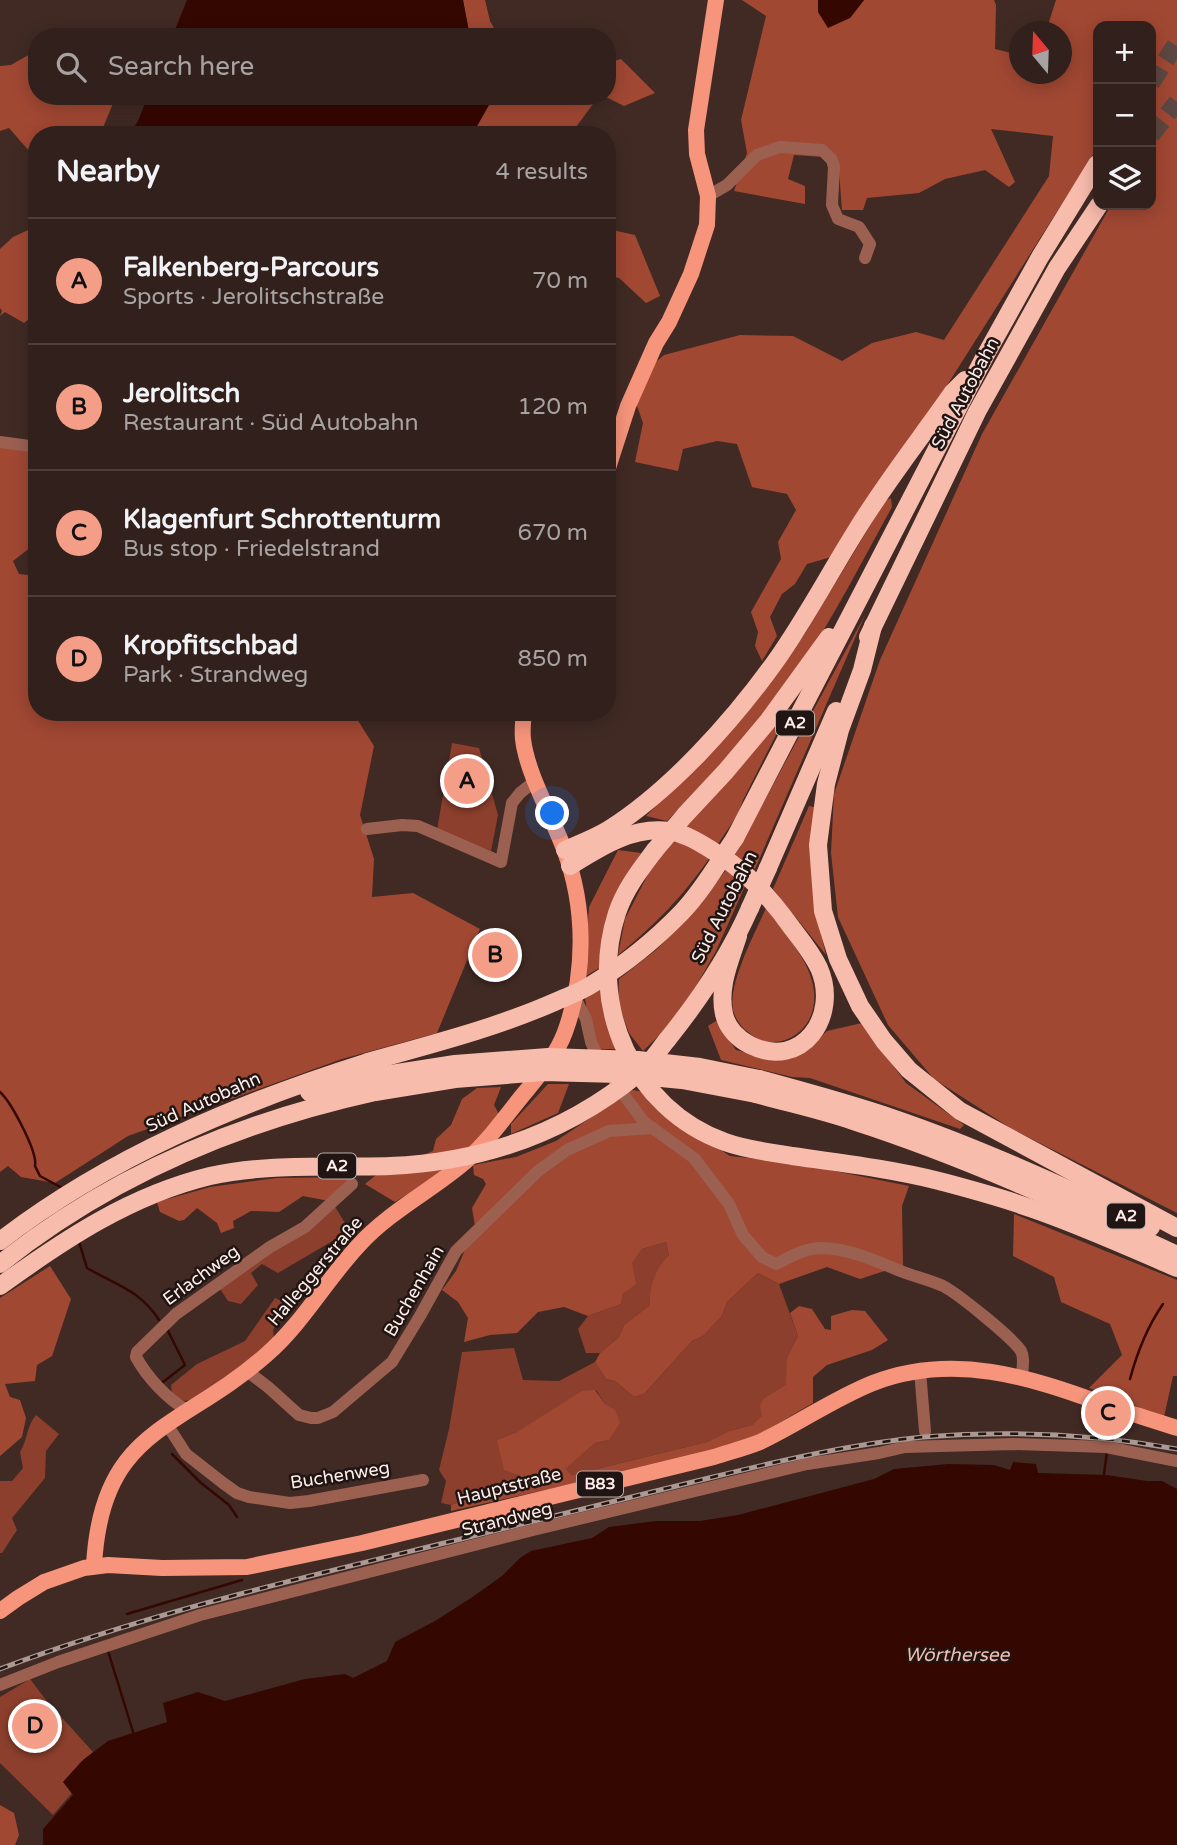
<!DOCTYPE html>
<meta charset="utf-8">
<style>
body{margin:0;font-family:"Varela Round",sans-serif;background:#3d2d28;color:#f1f3f6}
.controls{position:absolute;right:21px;top:21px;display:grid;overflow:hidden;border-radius:14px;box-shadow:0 4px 18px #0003}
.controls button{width:63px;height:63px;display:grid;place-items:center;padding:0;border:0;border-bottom:2px solid #4c3e3a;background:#31201b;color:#f1f3f6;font:35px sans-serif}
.compass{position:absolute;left:1009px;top:21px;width:63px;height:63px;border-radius:50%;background:#31201b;box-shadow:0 4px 18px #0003;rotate:341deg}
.you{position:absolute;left:553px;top:814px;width:24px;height:24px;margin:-18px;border:5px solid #fff;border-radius:50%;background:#1a73e8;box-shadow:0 0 0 10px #1a73e833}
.badge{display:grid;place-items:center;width:46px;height:46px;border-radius:50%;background:#f49e88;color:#111;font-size:23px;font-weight:700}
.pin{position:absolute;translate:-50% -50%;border:4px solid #fff;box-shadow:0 2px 7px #0006}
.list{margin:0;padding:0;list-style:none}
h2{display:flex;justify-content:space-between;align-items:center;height:91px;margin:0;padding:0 28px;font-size:30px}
h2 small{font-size:23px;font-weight:400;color:#a8a3a3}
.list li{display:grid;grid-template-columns:46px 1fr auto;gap:21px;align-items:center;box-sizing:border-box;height:126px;padding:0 28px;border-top:2px solid #4c3e3a}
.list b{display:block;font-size:26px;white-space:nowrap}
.list p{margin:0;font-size:23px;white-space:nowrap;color:#a8a3a3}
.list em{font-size:23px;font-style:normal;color:#a8a3a3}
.icon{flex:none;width:38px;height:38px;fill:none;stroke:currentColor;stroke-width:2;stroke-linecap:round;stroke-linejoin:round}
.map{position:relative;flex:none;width:1177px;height:1845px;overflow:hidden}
.search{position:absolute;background:#31201b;box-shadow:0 4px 18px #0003;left:28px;top:28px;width:588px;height:77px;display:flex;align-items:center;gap:18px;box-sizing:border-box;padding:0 24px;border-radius:28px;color:#a8a3a3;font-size:26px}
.panel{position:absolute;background:#31201b;box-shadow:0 4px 18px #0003;left:28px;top:126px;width:588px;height:595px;border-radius:28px}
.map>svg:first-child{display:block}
.green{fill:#8c3f2c}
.forest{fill:#a14833}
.water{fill:#350701}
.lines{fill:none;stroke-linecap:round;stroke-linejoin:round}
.stream{stroke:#350701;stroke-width:2.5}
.highway-tunnel{stroke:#5d4742;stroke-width:18;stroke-dasharray:18 9;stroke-linecap:butt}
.minor{stroke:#9c6051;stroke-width:12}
.major{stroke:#f7957c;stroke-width:16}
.highway{stroke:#f8bcad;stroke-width:18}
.rail-casing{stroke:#ac9994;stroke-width:5}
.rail{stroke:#201513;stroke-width:2.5;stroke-dasharray:8;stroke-linecap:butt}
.highway-bridge{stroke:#f8bcad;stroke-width:18}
.labels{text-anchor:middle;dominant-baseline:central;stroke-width:5;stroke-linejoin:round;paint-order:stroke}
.shield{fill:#201513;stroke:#bbada9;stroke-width:2}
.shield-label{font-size:16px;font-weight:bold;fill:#feeee9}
.street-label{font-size:18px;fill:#feeee9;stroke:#201513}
.water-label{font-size:19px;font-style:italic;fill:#f0beb1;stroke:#201513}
</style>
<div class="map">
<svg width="1177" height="1845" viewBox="0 0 1177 1845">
<rect width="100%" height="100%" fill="#412a24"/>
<g class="green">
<path d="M452,743l27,5 19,67 -7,36 -54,-21z"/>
<path d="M334,1205l11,18 -4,13 -63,37 -16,-9 -11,9 7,12 -17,19 -13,-3 -9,-14z"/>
<path d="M666,1242l3,13 -19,50 -26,20 -5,12 -19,16h-14l-8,-24 10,-13 33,-12 2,-10 12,-10 -4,-21 11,-14z"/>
<path d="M758,1273l21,11 19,52 -11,21v28l-23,13 -1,18 -11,9 -23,6 -22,11 -135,33 -8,-6 31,-26 14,-3 -4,-36 -9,-14 -79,42 -20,8 22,34 -6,13 -18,2 -44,16 -10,-2 5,-22 -7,-11 10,-41 13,-77 52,-4 9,32 36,1 36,-19 11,17 9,2 19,16 10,-3 48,-53 11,-5 19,-20 5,-14z"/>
<path d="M275,1298l13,6 -15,26 1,10 -24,23 -55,36 -11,2 -12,-7 -1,-9 26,-21 48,-23z"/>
<path d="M36,1415l23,19 -13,17 -1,27 -33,40 5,12 -15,23h-2v-72h12l11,-13 -3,-16c8,-13 6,-25 16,-37z"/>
<path d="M30,1679l16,21 47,52 -13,11 -16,18 8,12 -19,22 -53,-52v-66z"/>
</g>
<g class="forest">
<path d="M463,0h22l5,21 9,16h-29z"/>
<path d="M742,0h76v12l32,6 14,-18h130l2,5 -1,44 24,6 1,19h42v-42l-16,-1 10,-31h121v1213l-165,-84 -78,-50 -46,-54 -50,-108 -7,-64 3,-59 46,-134 102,-226 129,-229h40v-179h-53v132l-4,-5 -155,245 -108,159 -24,7 -12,20 -13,10 -12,23 7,19 -15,25 -7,-15 3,-14 -7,-20 30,-53 -3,-17 18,-32 -9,-16 -35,-7 -15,-43 -20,-3 -34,8 -5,22 -43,-9 8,-39 -8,-23 16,-34 13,-11 76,-20 53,1 49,25 30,-18 44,-11 28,8 105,-164 4,-40 -62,-7 24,53 -6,5 -24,-17 -40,9 -26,14 -52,5 -4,12h-21l-4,-52 -44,-3 -6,24 17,7v18l-71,-13 13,-38 -6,-33 25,-104z"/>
<path d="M37,50v46h79l-16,39h-63v25l-28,-32 -9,3v-65l11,-1z"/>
<path d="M621,59l34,34 -31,13 -20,-10h3v-33z"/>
<path d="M488,96h111l-29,39h-98l18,-32z"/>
<path d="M37,226v87l-13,10 -19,-11 -5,4 2,-5 -2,-3v-59l13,-12z"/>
<path d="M607,227l1,2 27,6 25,61 -14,7 -27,-25 -12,-2z"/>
<path d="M0,447l37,6v95l-6,-1 -18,14 6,13 18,2v136h324l-4,7 17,27 -14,69 14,44 -2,38 41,-4 67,36 -43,104 -95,26 -214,77 -73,47 -34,-6 -13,-11 -8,6z"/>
<path d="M891,498l1,9c-34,61 -65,125 -107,181 -36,47 -76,90 -118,133l-21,-5 73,-73 85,-108 81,-134z"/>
<path d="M865,615l-110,254 -20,-14z"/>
<path d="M787,713l-44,87 -5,14 -20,30 -33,-16z"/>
<path d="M809,806l5,1 -3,56 5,50 10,42 -53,-66z"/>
<path d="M672,842l19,2 20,12c-28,40 -55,68 -93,99l7,-36 33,-64z"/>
<path d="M618,850l23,3 -27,48 -13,66 -17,10 5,-70z"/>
<path d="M726,870l19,16 -29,65 -24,42 -24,34 -25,24 -14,-18 -11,-30 1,-24 37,-29 34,-34z"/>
<path d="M766,908c15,21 40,48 46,73 7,25 -2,52 -30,60 -6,1 -14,2 -21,0 -4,-1 -9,-6 -13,-9 -7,-5 -13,-14 -15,-22 -5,-27 22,-77 33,-102z"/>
<path d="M603,988l15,61h-21l-8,-26 -4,-25z"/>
<path d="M716,1021l20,29 21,5 49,-4 21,-20 35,-8 44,60 58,42 -4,4 -150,-51 -18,-1 -71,-17 -13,-34z"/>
<path d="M548,1084h21l-11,29 -47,21v-10z"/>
<path d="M501,1087l-7,18 7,13 -54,52 -52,32 -30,-18 11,-9 57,-24 3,-12 15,-14 11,-26 15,-11z"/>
<path d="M632,1090l13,2 16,19 69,45 65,7 114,23 -7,20 1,59 -43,14 -33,-12 -48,17 -21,-11 -31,29 -5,14 -19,20 -11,5 -48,53 -10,3 -19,-16 -9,-2 -11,-17 5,-9 19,-16 5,-12 26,-20c-1,-19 6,-37 19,-50l-3,-13 -24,7 -10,14 4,21 -13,10 -2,10 -33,12 -24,-9 -26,5 -21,21 -27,2 -26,7 4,-24 -10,-16 -16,-12 14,-19 19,-45 -3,-18 14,-24 -3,-5 -9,-4 -1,-10 43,-8 40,-16z"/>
<path d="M354,1177l-25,24 -26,-5 -24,16 -28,-1 -18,10 1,7 -13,5 -4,-10 -20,-15 -13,12 -5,1 -19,-9 -3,-10 53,-15 67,-9z"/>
<path d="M1014,1214l163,66v96h-4l-9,41 -75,-29 33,-33 -12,-31 -49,-22 -7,-25 -41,-21z"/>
<path d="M50,1266l21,33 -19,57 -15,9 -2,16 -30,3 5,13 10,3 6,18 -4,19 -22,19v-158z"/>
<path d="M799,1306l13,3 13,20 6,1v-14l21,-6 13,1 23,29 -16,10 -45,15 -14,12v26l-51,30 -53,20 -258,58v-6l44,-16 18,-2 6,-12 -15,-5 -7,-30 20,-8 65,-41 13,-1 10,14 10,6 5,13 -11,17 -14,3 -30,26 7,6 135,-33 22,-11 23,-6 10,-9 -2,-10 4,-8 22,-13 1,-28 11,-21 -8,-23z"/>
<path d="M0,1805l14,8 5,22 -4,10h-15z"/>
</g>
<g class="water">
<path d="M187,0h276l7,37h-298z"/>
<path d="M818,0h46l-14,18 -22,10 -10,-16z"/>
<path d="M148,96h340l2,7 -18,32h-94l-2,-2 -247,2 9,-14z"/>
<path d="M1013,1462l23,2 2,9 69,2 40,6h15l15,8v356h-1134v-16l30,-34 -10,-13 20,-22 25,-19 59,-19 -4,-19 35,-11 27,9 80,-22 40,-5 8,4 34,-17 8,-19 40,-21 36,-23 31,-22 18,-18 11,-7 61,-13 17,-11 47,-6h44l38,-6 136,-36 20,-10 54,-5 46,1 16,5z"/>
</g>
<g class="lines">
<g class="stream">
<path d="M0,1092c11,10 38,60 35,74l5,10 24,13"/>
<path d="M79,1242l8,26c29,17 53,22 72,52"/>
<path d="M1130,1379c7,-26 17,-52 33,-75"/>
<path d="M163,1382l22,-17 -18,-36"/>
<path d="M172,1454l29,29 28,22 8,12"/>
<path d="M1104,1474l3,-22"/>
<path d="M127,1614l115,-34"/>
<path d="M108,1651l26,84"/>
</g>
<g class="highway-tunnel">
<path d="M1151,83l26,-40"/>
<path d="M1151,135l26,-33"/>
</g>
<g class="minor">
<path d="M708,196l19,-11 30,-30 23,-8 42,3 10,10 2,7 -2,38 6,14 21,8 11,17 -5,14"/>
<path d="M0,442l37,5"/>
<path d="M367,829l35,-4 16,1 83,36 11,-59 8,-10 15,-12"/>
<path d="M574,996l12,23 5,23 9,20"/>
<path d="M615,1083l29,39 50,36 35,46 14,31 19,22 14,7c14,-7 29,-16 45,-16 31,1 54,13 82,24 13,5 27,8 40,14 14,7 70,52 78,65 4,7 1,18 1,26"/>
<path d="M247,1371l21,16 31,28 12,3h7l15,-6 59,-50 28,-46 36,-65 82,-80 29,-21 42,-19 44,-3"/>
<path d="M920,1371l5,60"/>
<path d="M187,1410c-20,-11 -40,-33 -51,-53l1,-5 39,-38 94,-67 35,-20 47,-43"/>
<path d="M166,1423l20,31 37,29 14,10 12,4 41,6 19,-2 114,-21"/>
<path d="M0,1685l58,-23 142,-47 333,-85 274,-66 72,-11 26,-6 108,-3 93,3 71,14"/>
</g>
<g class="major">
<path d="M607,471l21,-65 28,-63 13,-21 22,-48 16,-49 1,-29 -11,-42 -1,-24 20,-130"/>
<path d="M94,1566c7,-139 86,-135 172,-211 37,-32 60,-75 93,-110 29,-32 68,-52 101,-79 27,-22 45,-50 67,-76 14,-17 30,-36 38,-58 21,-58 21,-125 -1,-183 -12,-33 -37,-75 -41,-110 -1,-9 0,-18 1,-27"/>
<path d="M0,1611l18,-13 26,-16 40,-14 24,-3 54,3 85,-1 115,-24 352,-86c15,-5 31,-9 46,-15 38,-18 73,-43 113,-59 80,-31 157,-6 233,22 23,8 47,15 71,23"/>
</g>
<g class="highway">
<path d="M873,626l-11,44 -22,60 -14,54 -8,61 5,66 15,48 22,47 24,35 25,29 51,41 217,117"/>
<path d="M868,637l109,-225 80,-144 42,-63"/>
<path d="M685,815l41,-44 42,-50 61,-84"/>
<path d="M735,838l250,-482 55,-99 57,-93"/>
<path d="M565,850c14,-6 30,-12 43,-20 62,-39 124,-108 167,-168 30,-42 54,-88 81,-131 29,-48 65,-93 97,-139l12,-12"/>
<path d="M655,850c-15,20 -30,39 -38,63 -30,92 16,196 108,229 22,8 44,10 67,14 49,7 99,13 147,25 30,8 61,16 91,27 50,17 98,39 147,60"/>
<path d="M570,866c29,-18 62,-40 99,-35 19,3 36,15 52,25 28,18 52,45 71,72 10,13 20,25 27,40 21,48 -17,103 -69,77 -12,-6 -23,-17 -26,-31 -6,-27 6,-53 14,-78"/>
<path d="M768,868l68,-157"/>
<path d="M667,1040c33,-41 62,-84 83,-132"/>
<path d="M759,1079c44,12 89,24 133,39 88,30 174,70 259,109"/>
<path d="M309,1092l63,-15"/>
<path d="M756,1094c32,9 65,16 97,27 112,36 218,85 324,134"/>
<path d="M0,1241c109,-84 238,-138 368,-179"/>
<path d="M0,1264c110,-88 239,-142 375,-172"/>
</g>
<g class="rail-casing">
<path id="rail" d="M0,1669c154,-58 314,-94 473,-133 79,-19 157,-39 236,-58 70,-17 142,-34 214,-41 85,-7 170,-3 254,12"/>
</g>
<use href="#rail" class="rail"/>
<g class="highway-bridge">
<path d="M655,850l30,-35"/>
<path d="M750,908l18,-40"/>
<path d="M368,1062c64,-18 128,-34 189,-61 11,-5 23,-9 34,-16 33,-20 64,-45 91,-73 21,-22 36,-49 53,-74"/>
<path d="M372,1077l83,-13 93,-7 90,3 62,7 59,12"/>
<path d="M375,1092l80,-13 88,-7 76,2 63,6 74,14"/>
<path d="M0,1286c65,-47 131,-91 210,-110 59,-13 121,-8 180,-10 93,-4 178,-34 250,-94 10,-8 18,-21 27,-32"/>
</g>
</g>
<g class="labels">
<g class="shield">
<rect x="776" y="710.5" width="38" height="25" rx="5"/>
<rect x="318" y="1153.5" width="38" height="25" rx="5"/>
<rect x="1107" y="1203.5" width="38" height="25" rx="5"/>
<rect x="577" y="1471.5" width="46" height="25" rx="5"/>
</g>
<g class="shield-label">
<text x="795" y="723">A2</text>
<text x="337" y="1166">A2</text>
<text x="1126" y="1216">A2</text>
<text x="600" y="1484">B83</text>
</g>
<g class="street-label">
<text transform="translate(965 393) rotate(-62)">Süd Autobahn</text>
<text transform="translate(724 907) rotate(-63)">Süd Autobahn</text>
<text transform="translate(203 1102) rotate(-24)">Süd Autobahn</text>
<text transform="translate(315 1271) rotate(-50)">Halleggerstraße</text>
<text transform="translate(201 1275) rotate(-36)">Erlachweg</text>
<text transform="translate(414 1291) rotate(-60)">Buchenhain</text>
<text transform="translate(340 1475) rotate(-9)">Buchenweg</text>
<text transform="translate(509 1486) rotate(-14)">Hauptstraße</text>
<text transform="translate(507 1519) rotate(-14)">Strandweg</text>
</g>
<g class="water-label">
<text x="957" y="1655">Wörthersee</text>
</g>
</g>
</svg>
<div class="controls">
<button>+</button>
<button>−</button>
<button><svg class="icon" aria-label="layers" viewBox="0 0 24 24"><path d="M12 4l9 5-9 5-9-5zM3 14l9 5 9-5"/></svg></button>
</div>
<svg class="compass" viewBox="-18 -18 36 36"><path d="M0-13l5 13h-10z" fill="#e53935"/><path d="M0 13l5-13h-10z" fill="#a8a3a3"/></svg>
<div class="you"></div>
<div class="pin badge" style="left:467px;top:781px">A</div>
<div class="pin badge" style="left:495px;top:955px">B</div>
<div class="pin badge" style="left:1108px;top:1413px">C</div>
<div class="pin badge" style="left:35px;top:1726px">D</div>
<div class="search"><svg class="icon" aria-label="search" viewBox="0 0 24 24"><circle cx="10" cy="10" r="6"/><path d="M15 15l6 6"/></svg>Search here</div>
<section class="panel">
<h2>Nearby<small>4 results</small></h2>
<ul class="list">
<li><span class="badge">A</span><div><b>Falkenberg-Parcours</b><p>Sports · Jerolitschstraße</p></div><em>70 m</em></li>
<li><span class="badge">B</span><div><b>Jerolitsch</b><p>Restaurant · Süd Autobahn</p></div><em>120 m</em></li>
<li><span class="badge">C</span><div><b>Klagenfurt Schrottenturm</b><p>Bus stop · Friedelstrand</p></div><em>670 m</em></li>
<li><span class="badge">D</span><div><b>Kropfitschbad</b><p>Park · Strandweg</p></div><em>850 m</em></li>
</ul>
</section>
</div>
